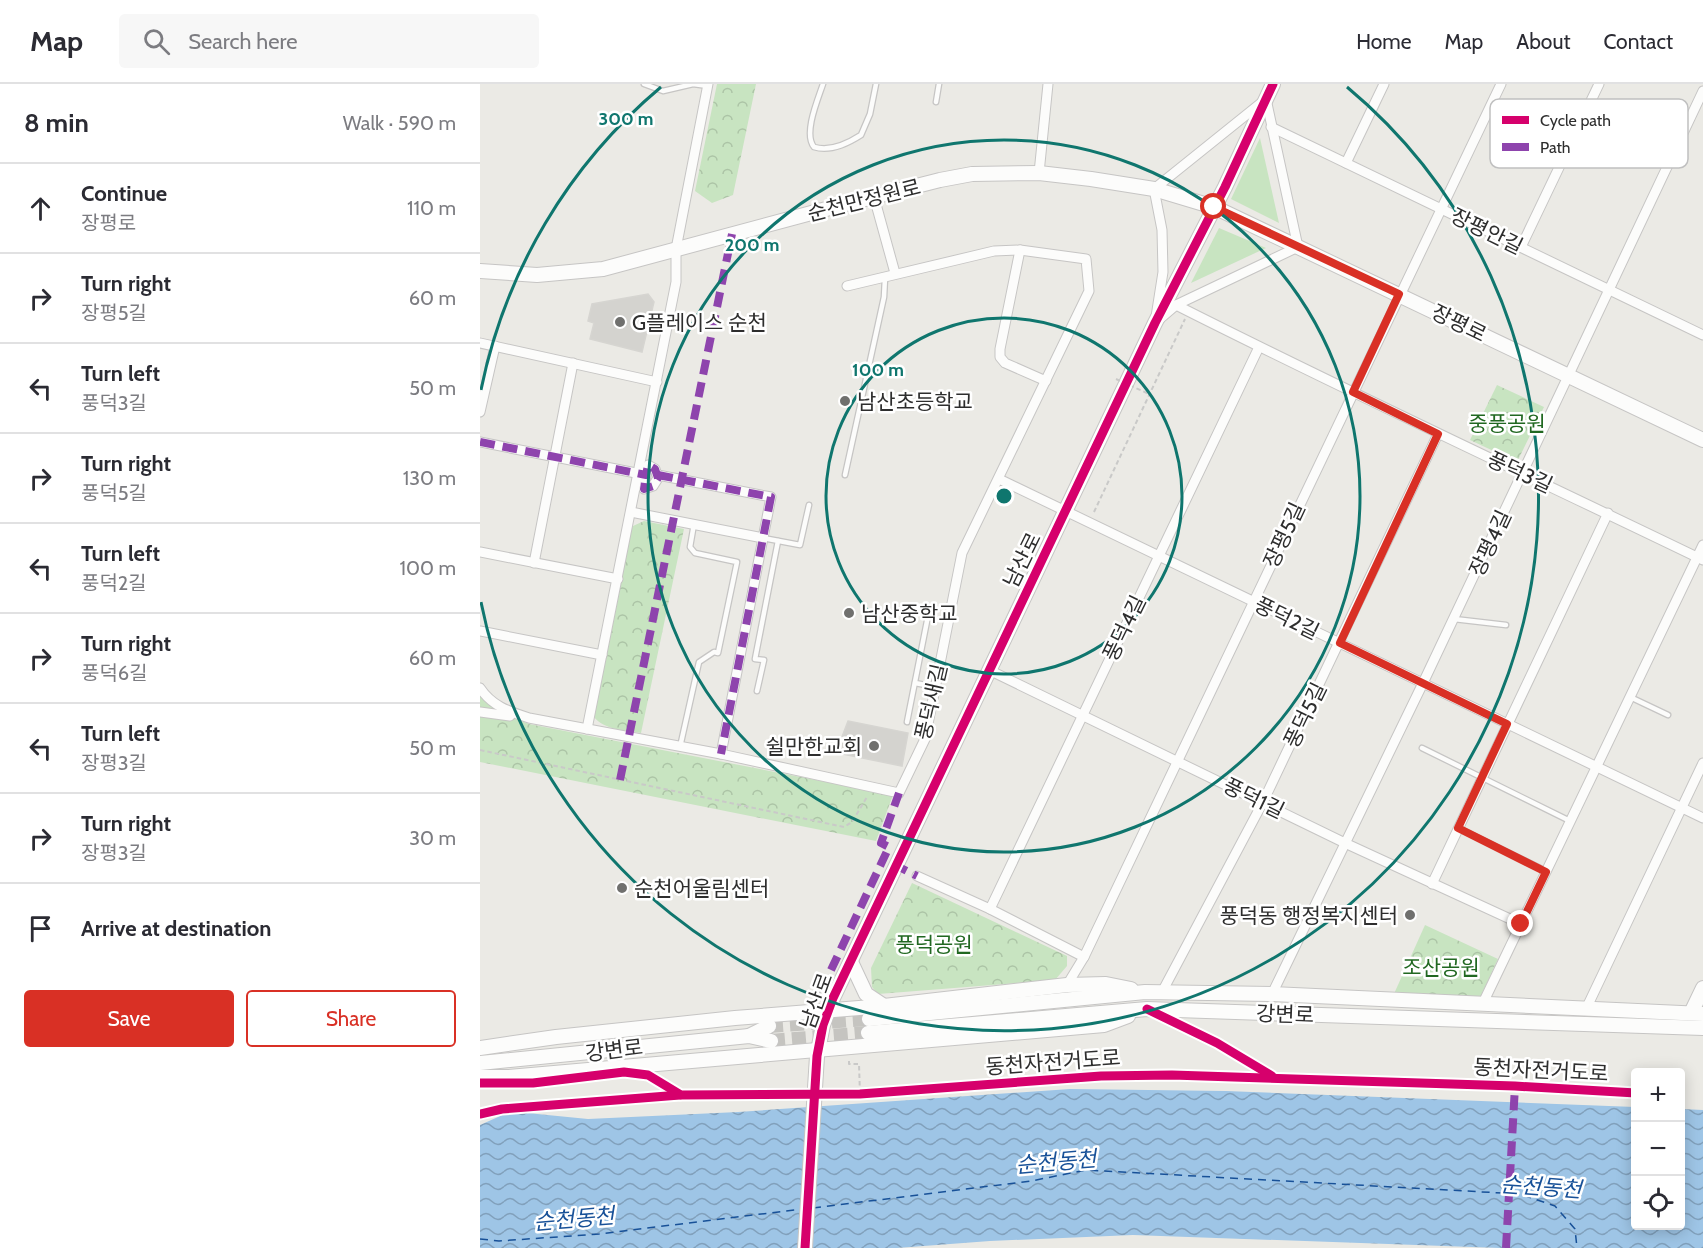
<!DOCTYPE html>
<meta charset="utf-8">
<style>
body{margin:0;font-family:Cabin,"Noto Sans KR",sans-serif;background:#f7f7f7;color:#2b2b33}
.controls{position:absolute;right:18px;bottom:18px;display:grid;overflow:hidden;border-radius:6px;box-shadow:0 3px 15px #0003}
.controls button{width:54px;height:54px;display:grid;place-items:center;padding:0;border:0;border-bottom:2px solid #e1e1e2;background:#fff;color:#2b2b33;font:30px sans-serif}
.stop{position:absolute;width:18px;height:18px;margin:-14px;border:4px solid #d93025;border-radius:50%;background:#fff}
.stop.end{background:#d93025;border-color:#fff;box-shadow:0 2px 6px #0008}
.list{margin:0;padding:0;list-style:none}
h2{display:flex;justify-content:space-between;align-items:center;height:78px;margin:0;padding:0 24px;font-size:26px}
h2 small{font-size:20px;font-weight:400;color:#7c7c81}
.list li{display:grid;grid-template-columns:39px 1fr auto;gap:18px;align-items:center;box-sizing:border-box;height:90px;padding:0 24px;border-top:2px solid #e1e1e2}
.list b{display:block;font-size:22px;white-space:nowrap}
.list p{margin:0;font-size:20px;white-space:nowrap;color:#7c7c81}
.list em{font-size:20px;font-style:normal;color:#7c7c81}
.actions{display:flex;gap:12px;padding:18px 24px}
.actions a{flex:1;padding:14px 0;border:2px solid #d93025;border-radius:6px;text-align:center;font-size:21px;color:#d93025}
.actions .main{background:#d93025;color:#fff}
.icon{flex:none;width:33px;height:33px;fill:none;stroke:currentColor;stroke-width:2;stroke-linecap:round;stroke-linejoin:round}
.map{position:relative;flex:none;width:1223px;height:1164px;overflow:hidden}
header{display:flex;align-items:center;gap:36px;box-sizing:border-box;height:84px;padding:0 30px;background:#fff;border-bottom:2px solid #e1e1e2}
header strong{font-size:28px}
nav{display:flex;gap:33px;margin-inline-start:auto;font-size:21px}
.search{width:420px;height:54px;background:#f7f7f7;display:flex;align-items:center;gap:15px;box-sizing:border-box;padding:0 21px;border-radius:6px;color:#7c7c81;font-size:22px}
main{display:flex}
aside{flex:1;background:#fff}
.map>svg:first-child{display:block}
.grass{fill:#c8e4c1}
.park{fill:url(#park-crowns)}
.water{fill:url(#water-waves)}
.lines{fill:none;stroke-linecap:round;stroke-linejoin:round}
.ferry{stroke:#185198;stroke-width:1.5;stroke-dasharray:8 6;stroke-linecap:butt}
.building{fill:#d4d3cf;stroke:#d6d5d1;stroke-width:1.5}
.secondary-tunnel{stroke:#c5c4c0;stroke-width:14;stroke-dasharray:14 7;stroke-linecap:butt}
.lane-casing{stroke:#c6c5c4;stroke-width:7}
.street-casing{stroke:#c6c5c4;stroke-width:11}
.secondary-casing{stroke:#c6c5c4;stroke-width:16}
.path{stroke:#c9c9c8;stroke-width:2;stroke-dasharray:4.5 3;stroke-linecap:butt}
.lane{stroke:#fcfcfb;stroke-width:4.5}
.street{stroke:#fcfcfb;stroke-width:9}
.secondary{stroke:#fcfcfb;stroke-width:14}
.path-bridge{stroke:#c9c9c8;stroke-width:2;stroke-dasharray:4.5 3;stroke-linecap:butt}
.quiet{stroke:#8e44ad;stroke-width:8;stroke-dasharray:15 8;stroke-linecap:butt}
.cycleway-casing{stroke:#fff;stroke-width:13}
.cycleway{stroke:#d6006c;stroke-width:9}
.route{stroke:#d93025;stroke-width:8}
.ring{fill:none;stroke:#0f766e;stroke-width:3}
.poi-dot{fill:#70706e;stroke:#fff;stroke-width:2}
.labels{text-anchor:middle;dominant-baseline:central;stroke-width:5;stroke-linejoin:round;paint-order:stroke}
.street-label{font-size:21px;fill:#2e2e2e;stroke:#fff}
.poi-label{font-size:21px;fill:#2e2e2e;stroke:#fff;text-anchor:start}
.park-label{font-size:21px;fill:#216821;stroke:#fff}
.water-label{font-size:22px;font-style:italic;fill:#185198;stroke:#fff}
.key{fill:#fff;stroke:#c0c0c0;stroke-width:1.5}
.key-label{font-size:16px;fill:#2e2e2e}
.centre{fill:#0f766e;stroke:#fff;stroke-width:3}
.ring-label{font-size:18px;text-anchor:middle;font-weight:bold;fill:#0f766e;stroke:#fff;stroke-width:5;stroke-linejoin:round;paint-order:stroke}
</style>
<header>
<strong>Map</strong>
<div class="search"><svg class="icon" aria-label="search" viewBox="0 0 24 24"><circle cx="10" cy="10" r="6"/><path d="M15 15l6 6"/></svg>Search here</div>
<nav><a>Home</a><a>Map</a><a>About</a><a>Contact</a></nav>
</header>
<main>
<aside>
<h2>8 min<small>Walk · 590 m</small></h2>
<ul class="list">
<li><svg class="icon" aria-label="ahead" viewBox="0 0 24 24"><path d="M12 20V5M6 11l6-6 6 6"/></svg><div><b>Continue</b><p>장평로</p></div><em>110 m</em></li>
<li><svg class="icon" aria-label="right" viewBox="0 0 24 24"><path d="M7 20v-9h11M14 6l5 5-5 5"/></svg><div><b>Turn right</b><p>장평5길</p></div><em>60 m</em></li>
<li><svg class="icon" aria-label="left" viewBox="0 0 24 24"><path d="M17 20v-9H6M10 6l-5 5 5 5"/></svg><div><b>Turn left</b><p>풍덕3길</p></div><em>50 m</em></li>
<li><svg class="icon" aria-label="right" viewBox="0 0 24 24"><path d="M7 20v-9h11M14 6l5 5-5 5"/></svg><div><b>Turn right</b><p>풍덕5길</p></div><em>130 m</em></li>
<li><svg class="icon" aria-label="left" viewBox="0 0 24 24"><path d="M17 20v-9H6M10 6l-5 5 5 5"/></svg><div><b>Turn left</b><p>풍덕2길</p></div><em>100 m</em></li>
<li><svg class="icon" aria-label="right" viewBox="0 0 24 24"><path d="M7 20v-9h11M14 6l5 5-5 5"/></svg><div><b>Turn right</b><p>풍덕6길</p></div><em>60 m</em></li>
<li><svg class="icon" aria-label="left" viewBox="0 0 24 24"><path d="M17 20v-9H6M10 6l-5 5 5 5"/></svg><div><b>Turn left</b><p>장평3길</p></div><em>50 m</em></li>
<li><svg class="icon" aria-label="right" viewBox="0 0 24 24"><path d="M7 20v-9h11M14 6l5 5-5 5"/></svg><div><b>Turn right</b><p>장평3길</p></div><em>30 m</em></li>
<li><svg class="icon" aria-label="arrive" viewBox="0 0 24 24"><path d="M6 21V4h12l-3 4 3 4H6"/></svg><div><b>Arrive at destination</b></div></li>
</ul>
<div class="actions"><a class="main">Save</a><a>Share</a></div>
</aside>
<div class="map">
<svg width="1223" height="1164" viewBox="0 0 1223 1164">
<defs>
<pattern id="park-crowns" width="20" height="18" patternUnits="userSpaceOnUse" patternTransform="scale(1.5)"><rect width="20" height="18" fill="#c8e4c1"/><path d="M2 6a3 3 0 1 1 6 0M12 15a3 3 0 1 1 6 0" fill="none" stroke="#acc4a6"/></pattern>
<pattern id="water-waves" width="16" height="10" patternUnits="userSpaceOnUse" patternTransform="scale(1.5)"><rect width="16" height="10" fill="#9ec5e6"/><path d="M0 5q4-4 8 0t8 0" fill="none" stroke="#81a0bb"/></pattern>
</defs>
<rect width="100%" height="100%" fill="#ebeae5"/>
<g class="grass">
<path d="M780,54l19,85 -48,-24z"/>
<path d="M739,144l47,20 -75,35z"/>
</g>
<g class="park">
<path d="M237,0h39l-23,111 -21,8 -17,-12z"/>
<path d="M1017,301l47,22 -27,55 -47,-22z"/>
<path d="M164,437l40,8 -43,204c-16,-3 -37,-3 -47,-16l35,-183 4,-8z"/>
<path d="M0,607l18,21 31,12 364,71 -17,46 -396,-79z"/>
<path d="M432,799l155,73v10l-12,14 -177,14 -6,-7 -1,-19z"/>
<path d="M945,841l73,34 -19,41 -86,-4z"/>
</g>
<path class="water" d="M590,1005l156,2 409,16 1,119h44l1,-117 22,1v138h-203l-367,-13 -143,6 -93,7h-417v-123l27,-12 10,-1 71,7 150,-7z"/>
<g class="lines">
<g class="ferry">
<path d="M333,1124l218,-27 55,-11 434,24 35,12 20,23 2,19"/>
<path d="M0,1155l19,2 100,-7 203,-25"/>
</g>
</g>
<g class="building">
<path d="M168,210l6,8 -12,50 -52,-13 4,-16 -6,-2 4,-17z"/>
<path d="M368,637l60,12 -6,33 -60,-12v-17z"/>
</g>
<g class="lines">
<g class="secondary-tunnel">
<path d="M289,942l100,-7"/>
<path d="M291,957l97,-8"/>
</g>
<g class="lane-casing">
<g id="lane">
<path d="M164,0l19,7 30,-7 15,2"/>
<path d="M343,0c-5,15 -20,50 -9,63 16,5 33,-3 47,-12l9,-21 6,-30"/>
<path d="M456,18l3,-18"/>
<path d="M365,391l39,-178 1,-19"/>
<path d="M283,454l37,7 9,-40"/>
<path d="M974,535l52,6"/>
<path d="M435,599l21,4"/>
<path d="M277,607l7,-31 -9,-1 23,-118"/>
<path d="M1150,613l38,18"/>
<path d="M427,638l21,-106"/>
<path d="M200,663l19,-85 15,-10 4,1 19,-91 -42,-9 -5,-6 4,-23"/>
<path d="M942,664l148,73"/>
<path d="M978,744l88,43"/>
</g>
</g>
<g class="street-casing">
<g id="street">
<path d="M786,15l32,148 -122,58 -21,18 8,-51 -1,-42 -8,-41z"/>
<path d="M791,43l432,208"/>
<path d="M866,79l38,-79"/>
<path d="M559,89l9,-89"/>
<path d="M394,113l21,76"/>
<path d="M1041,163l78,-163"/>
<path d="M540,166l-20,99v8l5,6 41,18"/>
<path d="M696,221c174,88 351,170 527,255"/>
<path d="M0,259l177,39"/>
<path d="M0,328l15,-66"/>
<path d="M0,358l166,33 2,-10 7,4 3,9 -5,8 -9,3 2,-14"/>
<path d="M178,391l113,22 -50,257"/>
<path d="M519,395l704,339"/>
<path d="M151,428l132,26"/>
<path d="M0,468l138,27"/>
<path d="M54,479l39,-200"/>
<path d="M0,547l122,24"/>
<path d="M509,586l358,174 174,80"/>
<path d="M0,604c12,18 28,23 49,30l192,36 178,39 26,-54 37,-186 127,-262 -3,-32 -66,-9 -26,1 -147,35"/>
<path d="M0,628l30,4"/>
<path d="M107,645l89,-447v-33l32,-165"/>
<path d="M437,792l73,33 94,48"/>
<path d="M952,800l176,-371"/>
<path d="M510,825l269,-562"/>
<path d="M587,901l17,-28 417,-873"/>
<path d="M682,908l101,-190 175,-368"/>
<path d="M792,910l151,-311 280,-592"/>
<path d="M1003,919l220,-458"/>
<path d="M1106,925l117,-246"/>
</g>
</g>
<g class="secondary-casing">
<g id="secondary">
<path d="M0,187l57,4 66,-6 227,-61 110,-28 32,-6 67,-1 52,6 63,10 60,18 489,233"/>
<path d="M371,878l15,32 18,12"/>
<path d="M1211,929l12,-25"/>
<path d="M389,935l276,-27 127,2 431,20"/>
<path d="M388,949l279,-24 556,19"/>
<path d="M269,952l20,-10"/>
<path d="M0,964l76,-11 179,-19 149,-12 183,-21 39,-1 25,5"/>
<path d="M0,979l269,-27 22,5"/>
<path d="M0,993h27l597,-52 24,-9"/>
<path d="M325,1164l12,-192 6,-31 10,-27 322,-675 70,-136 48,-103"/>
</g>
</g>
<g class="path">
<path d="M614,428l91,-193"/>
<path d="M0,666l364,77 8,-5 15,-25"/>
<path d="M336,916l11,-22"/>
<path d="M369,977v3h10l1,30"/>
</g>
<use href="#lane" class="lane"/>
<use href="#street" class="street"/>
<use href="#secondary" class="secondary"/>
<path class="path-bridge" d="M636,295l33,15"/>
<g class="quiet">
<path d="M0,358l166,33 2,-10 7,4 3,9 -5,8 -9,3 2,-14"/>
<path d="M178,391l113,22 -50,257"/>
<path d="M140,696l112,-546"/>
<path d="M413,780l24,12"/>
<path d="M351,886l58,-123 -8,-4 18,-50"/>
<path d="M1026,1164l9,-162"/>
</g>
<g class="cycleway-casing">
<g id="cycleway">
<path d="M667,925l70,34 55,33"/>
<path d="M0,999h53l91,-11 24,3 33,20 179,-1 241,-18 71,-1 343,11 121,7"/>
<path d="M0,1030l22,-5 178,-14"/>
<path d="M325,1164l12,-192 6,-31 10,-27 322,-675 70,-136 48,-103"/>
</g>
</g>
<use href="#cycleway" class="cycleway"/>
</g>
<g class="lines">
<path class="route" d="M734,123l185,87 -46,98 85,42 -98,209 167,81 -49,104 88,44 -25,52"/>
</g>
<g class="ring">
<circle cx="524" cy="412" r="178"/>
<circle cx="524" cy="412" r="356"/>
<path d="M1 306A534 534 0 0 1 181 3M867 3A534 534 0 1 1 1 518"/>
</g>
<g class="poi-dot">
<circle cx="140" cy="238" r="6"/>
<circle cx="365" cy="317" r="6"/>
<circle cx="369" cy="529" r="6"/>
<circle cx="394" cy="662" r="6"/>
<circle cx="142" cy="804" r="6"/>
<circle cx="930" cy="831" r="6"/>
</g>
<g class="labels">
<g class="street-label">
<text transform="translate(384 116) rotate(-14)">순천만정원로</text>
<text transform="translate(1007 147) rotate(26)">장평안길</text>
<text transform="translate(979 239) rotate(26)">장평로</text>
<text transform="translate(1040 388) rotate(25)">풍덕3길</text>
<text transform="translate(804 451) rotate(-65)">장평5길</text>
<text transform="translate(1010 459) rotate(-65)">장평4길</text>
<text transform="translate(542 476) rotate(-64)">남산로</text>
<text transform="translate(807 534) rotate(26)">풍덕2길</text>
<text transform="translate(644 544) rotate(-64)">풍덕4길</text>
<text transform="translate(451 618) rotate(-77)">풍덕새길</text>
<text transform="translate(825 631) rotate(-64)">풍덕5길</text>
<text transform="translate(774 714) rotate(26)">풍덕1길</text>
<text transform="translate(336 917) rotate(-70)">남산로</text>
<text transform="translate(805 930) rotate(2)">강변로</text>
<text transform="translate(134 966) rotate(-7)">강변로</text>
<text transform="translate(573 978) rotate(-4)">동천자전거도로</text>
<text transform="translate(1061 986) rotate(3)">동천자전거도로</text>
</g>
<g class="poi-label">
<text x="152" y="238">G플레이스 순천</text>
<text x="377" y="317">남산초등학교</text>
<text x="381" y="529">남산중학교</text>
<text x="382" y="662" text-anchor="end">쉴만한교회</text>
<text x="154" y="804">순천어울림센터</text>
<text x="918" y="831" text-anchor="end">풍덕동 행정복지센터</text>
</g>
<g class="park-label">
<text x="1027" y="339">중풍공원</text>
<text x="454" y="860">풍덕공원</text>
<text x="961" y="883">조산공원</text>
</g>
<g class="water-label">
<text transform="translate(576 1078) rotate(-5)">순천동천</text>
<text transform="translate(1061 1103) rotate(4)">순천동천</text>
<text transform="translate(94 1135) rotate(-5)">순천동천</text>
</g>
</g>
<rect x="1010" y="15" width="198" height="69" rx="9" class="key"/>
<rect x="1022" y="32" width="27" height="8" fill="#d6006c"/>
<rect x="1022" y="59" width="27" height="8" fill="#8e44ad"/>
<g class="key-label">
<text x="1060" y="42">Cycle path</text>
<text x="1060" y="69">Path</text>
</g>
<circle cx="524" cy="412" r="9" class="centre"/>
<g class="ring-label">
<text x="146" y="41">300 m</text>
<text x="272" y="167">200 m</text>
<text x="398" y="292">100 m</text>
</g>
</svg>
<div class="controls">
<button>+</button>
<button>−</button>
<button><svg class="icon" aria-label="locate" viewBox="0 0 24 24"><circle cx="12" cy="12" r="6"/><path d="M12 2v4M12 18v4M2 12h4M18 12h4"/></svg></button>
</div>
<div class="stop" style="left:734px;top:123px"></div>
<div class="stop end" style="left:1041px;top:840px"></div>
</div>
</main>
